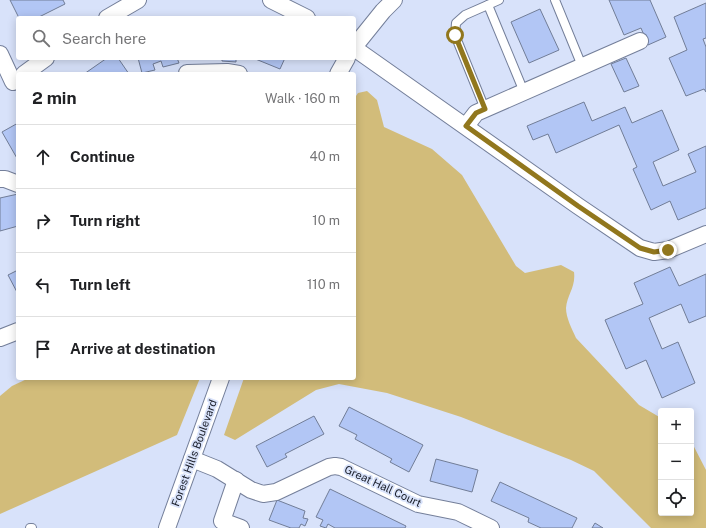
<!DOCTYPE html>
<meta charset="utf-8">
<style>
body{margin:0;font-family:"Public Sans",sans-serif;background:#f6f6f6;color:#202124}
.controls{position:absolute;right:12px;bottom:12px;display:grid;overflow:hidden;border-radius:4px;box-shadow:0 2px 10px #0003}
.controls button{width:36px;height:36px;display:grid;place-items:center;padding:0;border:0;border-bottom:1px solid #e0e0e0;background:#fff;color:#202124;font:20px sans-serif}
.stop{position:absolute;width:12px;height:12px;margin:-9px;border:3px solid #91771d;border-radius:50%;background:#fff}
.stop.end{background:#91771d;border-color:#fff;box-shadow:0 1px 4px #0008}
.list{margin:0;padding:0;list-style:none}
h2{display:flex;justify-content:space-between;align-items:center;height:52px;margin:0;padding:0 16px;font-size:17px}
h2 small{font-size:13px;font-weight:400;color:#757577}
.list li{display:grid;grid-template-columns:26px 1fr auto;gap:12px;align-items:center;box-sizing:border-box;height:64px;padding:0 16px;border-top:1px solid #e0e0e0}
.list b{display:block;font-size:15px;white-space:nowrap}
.list em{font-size:13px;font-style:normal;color:#757577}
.icon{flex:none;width:22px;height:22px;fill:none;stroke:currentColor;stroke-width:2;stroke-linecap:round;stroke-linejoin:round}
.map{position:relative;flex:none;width:706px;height:528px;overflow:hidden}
.search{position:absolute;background:#fff;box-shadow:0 2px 10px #0003;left:16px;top:16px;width:340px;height:44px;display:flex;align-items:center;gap:10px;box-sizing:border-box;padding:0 14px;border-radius:4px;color:#757577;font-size:15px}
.panel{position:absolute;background:#fff;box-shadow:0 2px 10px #0003;left:16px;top:72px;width:340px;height:308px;border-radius:4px}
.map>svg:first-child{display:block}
.green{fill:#d2bc7a}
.building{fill:#b2c6f5;stroke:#717d97}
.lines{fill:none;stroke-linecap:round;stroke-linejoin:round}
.lane-casing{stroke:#747f9a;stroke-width:10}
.street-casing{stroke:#747f9a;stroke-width:18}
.lane{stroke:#fff;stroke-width:8}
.street{stroke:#fff;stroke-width:16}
.route{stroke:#91771d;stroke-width:5}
.labels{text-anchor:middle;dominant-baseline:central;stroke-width:3.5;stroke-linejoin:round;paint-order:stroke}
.street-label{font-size:11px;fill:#181c27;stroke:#d8e2fa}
</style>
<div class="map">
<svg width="706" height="528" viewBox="0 0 706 528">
<rect width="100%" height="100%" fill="#d8e2fa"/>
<g class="green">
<path d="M367,91l10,9 7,27 48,22 30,26 54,91 9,7 36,-8 13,7c2,15 -7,23 -8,36 0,10 6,21 10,30l63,67 22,13v95h30v-72l15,29v58h-55l-57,-57 -23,-11 -110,-43 -74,-24 -48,-9 -23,6 -81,50 -11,-5 20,-57h110v-279l4,-6z"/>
<path d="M29,378h171l-23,57 -177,79v-118l12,-10z"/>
</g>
<g class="building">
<path d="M10,0h53l2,4 -28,14h-18z"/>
<path d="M609,0h41l16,37 -18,8 -7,-17 -17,7z"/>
<path d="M706,3v35l-3,1 3,8v45l-2,-3 -18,7 -17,-38 18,-8 -13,-33z"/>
<path d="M540,9l19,41 -30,13 -18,-41z"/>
<path d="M107,58h11l11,16h-45z"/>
<path d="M138,58h39l2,5 -16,4 -2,-6 -8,3 2,6 -13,3z"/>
<path d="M222,58h14v4l-14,-1z"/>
<path d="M253,58h32l-5,11z"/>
<path d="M626,58l13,28 -15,6 -13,-28z"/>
<path d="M584,102l8,19 33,-14 7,16 30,-13 17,40 -26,12 10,24 33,-14 -8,-18 18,-8v62l-28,12 -8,-19 -19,9 -18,-41 4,-2 -18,-42 -63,28 -8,-19 -15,6 -6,-14z"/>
<path d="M18,123v37l-16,-28z"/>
<path d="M18,194v32l-18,5v-33z"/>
<path d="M670,267l9,19 27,-12v42l-17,7 -8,-19 -32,14 13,31 16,-7 17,41 -33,15 -16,-38 -20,9 -21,-49 38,-16 -9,-21z"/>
<path d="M18,270v24l-10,-19z"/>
<path d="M349,407l74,38 -14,27 -19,-10 2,-3 -37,-20 2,-4 -18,-9z"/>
<path d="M314,416l10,18 -39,20 2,3 -20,10 -11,-21z"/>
<path d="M436,459l42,11 -6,22 -42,-11z"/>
<path d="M500,482l77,36 -5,10h-31l-13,-6 1,-4 -38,-17z"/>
<path d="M330,489l76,37 -1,2h-70l-7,-4 -2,4 -6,-2 3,-6 -7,-3z"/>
<path d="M277,500l28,11 -2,7 5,1 -3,7 -4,-2 -2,4h-8l-22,-8z"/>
<path d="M595,523l8,5h-11z"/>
</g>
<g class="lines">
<g class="lane-casing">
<g id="lane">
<path d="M555,0l27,66"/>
<path d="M488,5l36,87"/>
<path d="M485,109l-30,-74 1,-12 9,-8 34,-15"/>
<path d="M30,528h2"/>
</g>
</g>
<g class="street-casing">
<g id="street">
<path d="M271,0l36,18"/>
<path d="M107,18l31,-18"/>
<path d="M354,47l29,-36 11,-11"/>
<path d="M354,48l224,158 62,42 14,4 14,-2 38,-16"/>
<path d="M0,54l13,28"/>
<path d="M187,73l40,-1 12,2"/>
<path d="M24,74l22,-16"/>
<path d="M338,74l9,-16"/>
<path d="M466,126l10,-13 164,-72"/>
<path d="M0,179h5l13,5"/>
<path d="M0,338l18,-7"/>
<path d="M192,459l25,10 34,21 12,4 13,-2 53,-25 6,-1 6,1 77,37 40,8 33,16"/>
<path d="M236,480l-14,41 19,7"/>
<path d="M167,528l54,-150"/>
</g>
</g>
<use href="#lane" class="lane"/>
<use href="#street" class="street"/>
</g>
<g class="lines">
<path class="route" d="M455,35l30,74 -9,4 -10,13 112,80 62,42 14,4 14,-2"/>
</g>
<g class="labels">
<g class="street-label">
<text transform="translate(194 453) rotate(-70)">Forest Hills Boulevard</text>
<text transform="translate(383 486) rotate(25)">Great Hall Court</text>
</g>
</g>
</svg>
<div class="controls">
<button>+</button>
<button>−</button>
<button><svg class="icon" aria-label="locate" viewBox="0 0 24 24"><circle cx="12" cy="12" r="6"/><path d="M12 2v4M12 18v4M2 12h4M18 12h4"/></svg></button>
</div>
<div class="stop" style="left:455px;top:35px"></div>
<div class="stop end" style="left:668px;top:250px"></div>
<div class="search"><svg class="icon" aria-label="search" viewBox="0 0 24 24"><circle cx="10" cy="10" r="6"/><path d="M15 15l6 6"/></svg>Search here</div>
<section class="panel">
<h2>2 min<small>Walk · 160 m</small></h2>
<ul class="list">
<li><svg class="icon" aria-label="ahead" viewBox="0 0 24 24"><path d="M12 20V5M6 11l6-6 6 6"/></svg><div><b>Continue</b></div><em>40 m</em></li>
<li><svg class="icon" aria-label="right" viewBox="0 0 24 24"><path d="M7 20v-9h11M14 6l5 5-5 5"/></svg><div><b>Turn right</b></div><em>10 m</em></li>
<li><svg class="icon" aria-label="left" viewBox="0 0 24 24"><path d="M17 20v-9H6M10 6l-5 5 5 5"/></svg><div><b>Turn left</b></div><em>110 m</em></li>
<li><svg class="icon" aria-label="arrive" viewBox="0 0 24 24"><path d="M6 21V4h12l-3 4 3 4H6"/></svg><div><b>Arrive at destination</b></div></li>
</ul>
</section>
</div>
